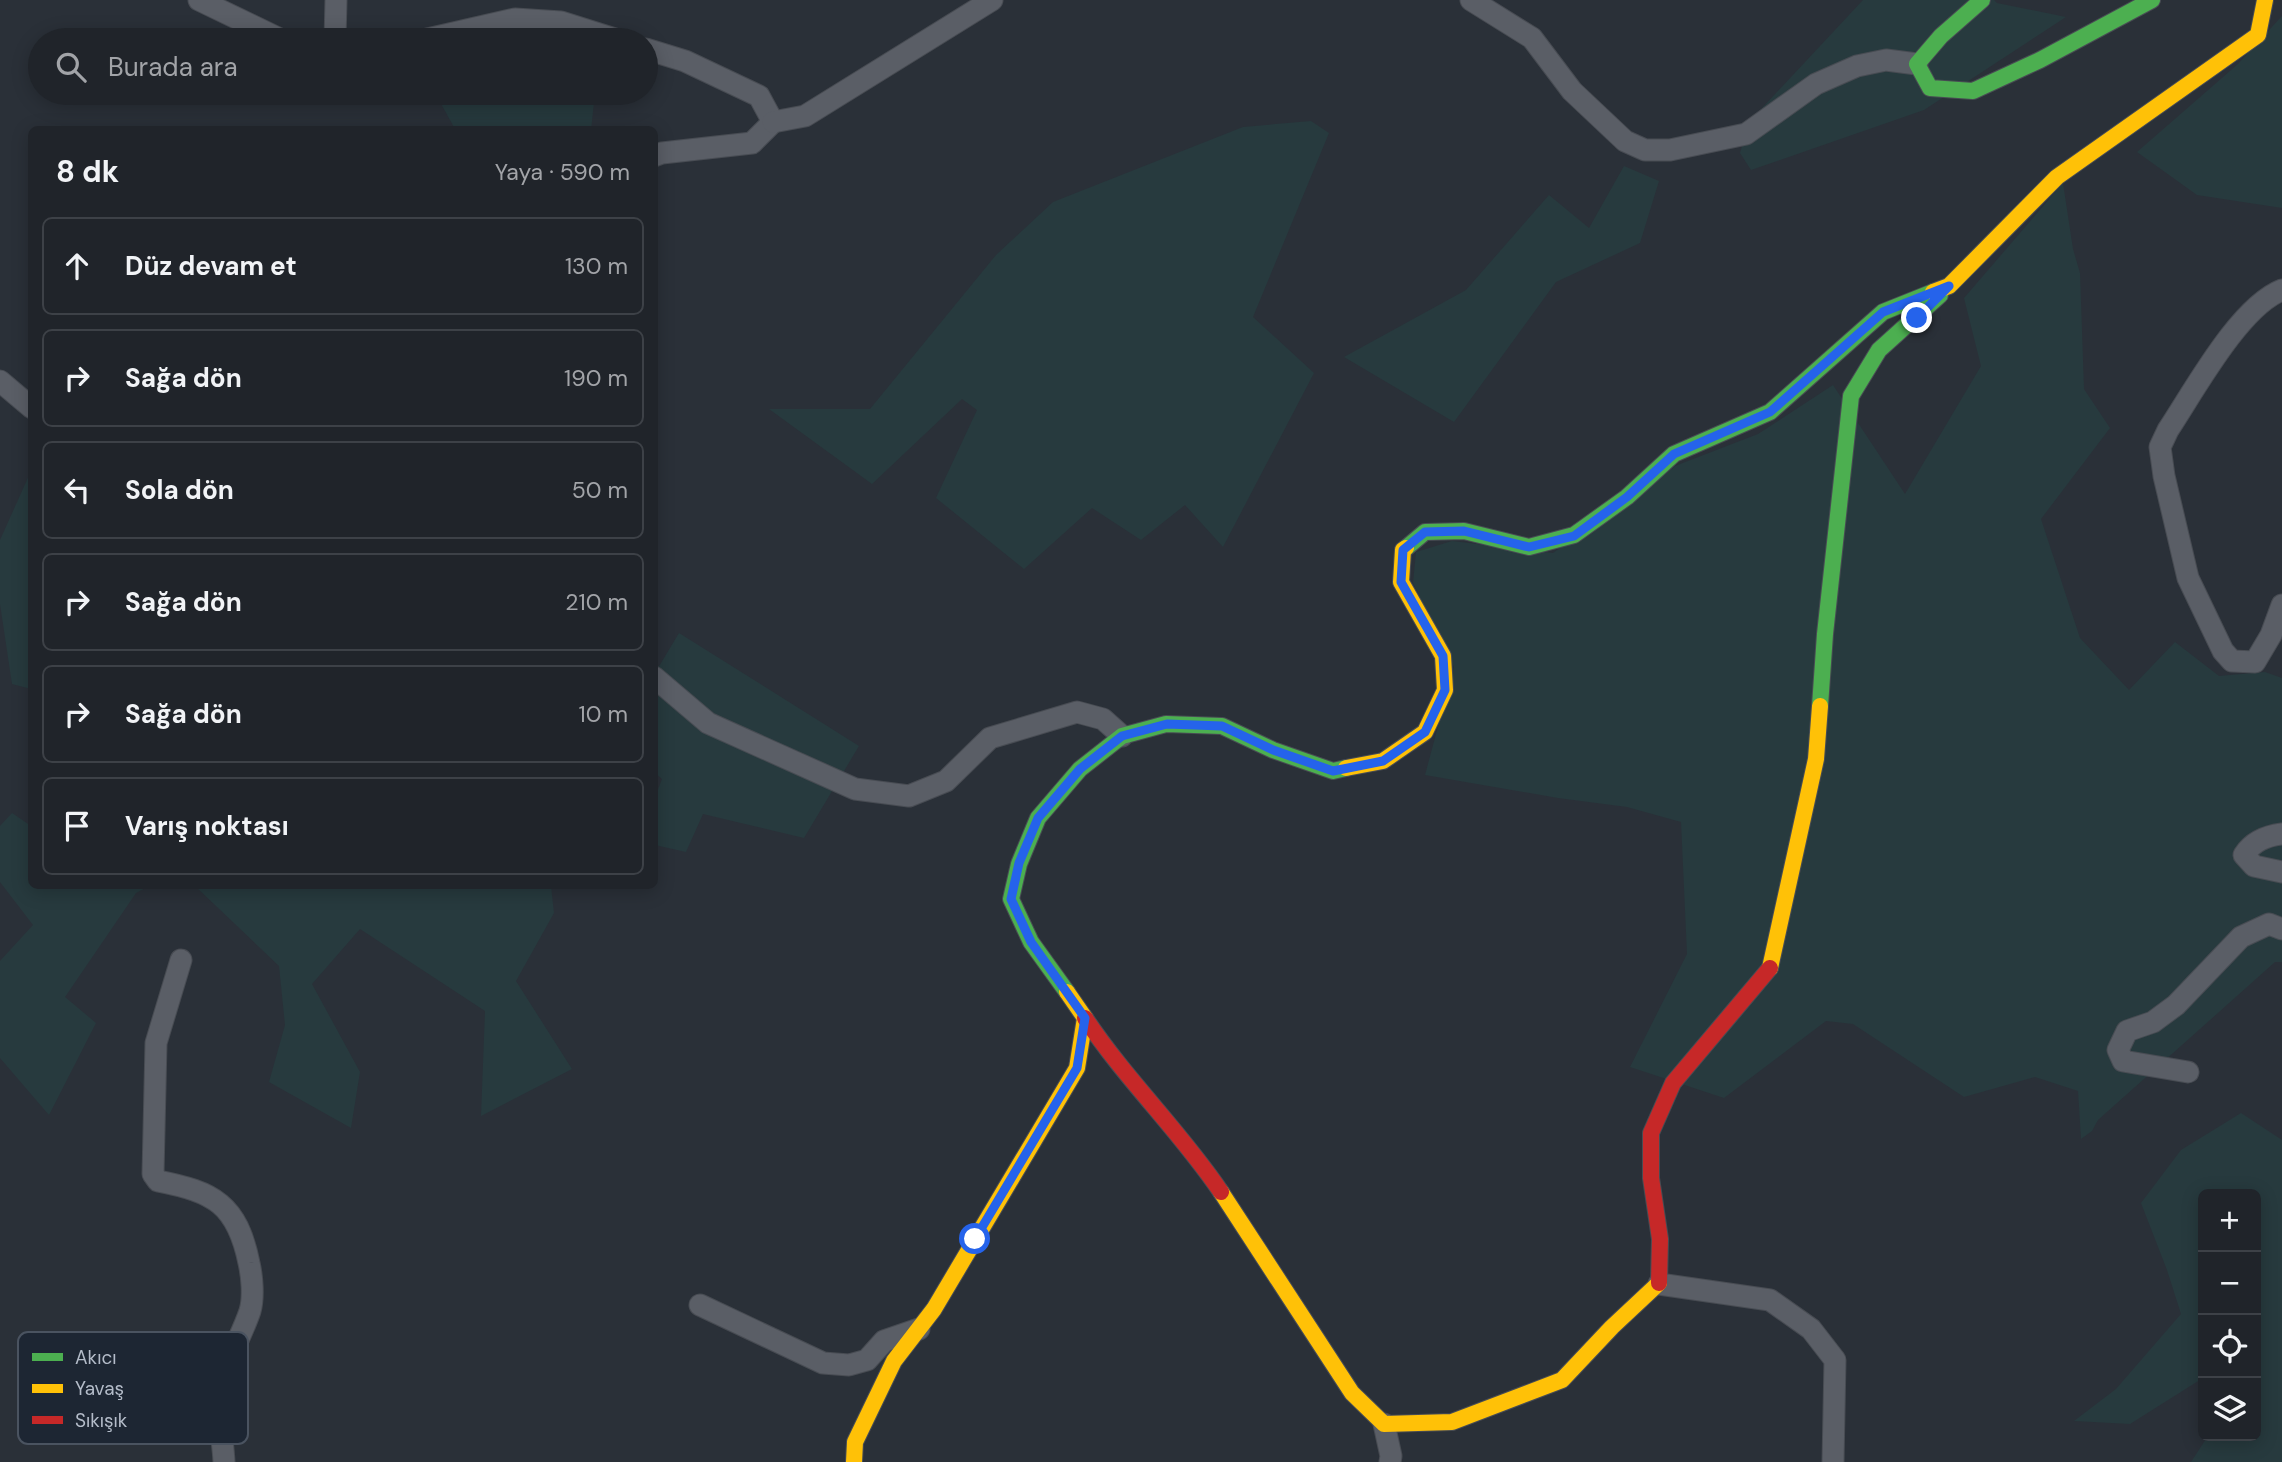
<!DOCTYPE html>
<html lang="tr">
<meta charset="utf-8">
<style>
body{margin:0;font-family:"DM Sans",sans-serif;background:#282c32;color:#f1f3f6}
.controls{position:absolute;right:21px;bottom:21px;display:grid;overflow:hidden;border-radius:10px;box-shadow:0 4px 18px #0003}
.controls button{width:63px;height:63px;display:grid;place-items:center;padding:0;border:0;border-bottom:2px solid #3d4147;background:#20242a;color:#f1f3f6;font:35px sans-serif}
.stop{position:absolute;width:21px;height:21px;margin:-16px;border:5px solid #2563eb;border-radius:50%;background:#fff}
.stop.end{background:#2563eb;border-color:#fff;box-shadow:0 2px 7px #0008}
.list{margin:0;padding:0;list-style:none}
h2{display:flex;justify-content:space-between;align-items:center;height:91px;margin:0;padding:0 28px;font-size:30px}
h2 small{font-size:23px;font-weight:400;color:#a2a4a8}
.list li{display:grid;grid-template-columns:46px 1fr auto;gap:21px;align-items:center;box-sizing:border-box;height:98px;margin:0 14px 14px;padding:0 14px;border:2px solid #3d4147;border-radius:10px}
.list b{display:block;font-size:26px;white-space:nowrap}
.list em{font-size:23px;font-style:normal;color:#a2a4a8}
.icon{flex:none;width:38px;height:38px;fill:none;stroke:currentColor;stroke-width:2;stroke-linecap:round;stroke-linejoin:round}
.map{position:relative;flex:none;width:2282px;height:1462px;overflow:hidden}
.search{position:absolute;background:#20242a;box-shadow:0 4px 18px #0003;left:28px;top:28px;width:630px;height:77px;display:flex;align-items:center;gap:18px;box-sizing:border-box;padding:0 24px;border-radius:38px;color:#a2a4a8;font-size:26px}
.panel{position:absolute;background:#20242a;box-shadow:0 4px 18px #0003;left:28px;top:126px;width:630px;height:763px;border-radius:10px}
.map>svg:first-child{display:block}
.green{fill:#273a3e}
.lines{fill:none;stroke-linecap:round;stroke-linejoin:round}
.street-casing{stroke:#484c53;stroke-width:23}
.fast-casing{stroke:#484c53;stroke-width:18}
.slow-casing{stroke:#484c53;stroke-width:18}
.jam-casing{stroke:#484c53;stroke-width:18}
.street{stroke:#5a5e66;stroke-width:21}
.fast{stroke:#4caf50;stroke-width:16}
.slow{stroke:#ffc107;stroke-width:16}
.jam{stroke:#c62828;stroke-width:16}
.route{stroke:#2563eb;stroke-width:9}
.key{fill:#1d2633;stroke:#4a5360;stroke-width:2}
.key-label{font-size:19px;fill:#b4bcc9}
</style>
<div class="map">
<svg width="2282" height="1462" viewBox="0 0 2282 1462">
<rect width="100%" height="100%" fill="#2a3038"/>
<g class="green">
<path d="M1863,0h131l3,3 69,14 -142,93 -173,60 -11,-17 9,-31z"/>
<path d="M2282,16v192l-85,-13 -60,-43 101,-88z"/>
<path d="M560,30l15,10h-96l33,-9z"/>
<path d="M435,93h160l-4,37 -136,-1z"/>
<path d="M1311,121l18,12 -76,184 61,56 -91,174 -38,-42 -44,35 -49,-32 -68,61 -88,-71 41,-88 -15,-11 -90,85 -103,-75h101l126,-154 57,-53 190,-75z"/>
<path d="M1624,166l35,15 -19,62 -84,39 -102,140 -110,-65 122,-67 83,-95 40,33z"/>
<path d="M2063,183l10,66 7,24 4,116 26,39 -69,91 39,119 49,52 46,-48 44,34 46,-4 17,6v284h-7l-177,158 -6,11 -11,8 -3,-48 -43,-14 -71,20 -111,-73 -27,-3 -102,77 -94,-31 57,-113 -6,-132 -54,-15 -69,-9 -133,-23 29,-108 -41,-84 3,-31 36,-11 101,12 122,-87 83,-32 75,-49 72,109 76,-128 -17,-68z"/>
<path d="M31,471v218l-19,-5 -12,-80v-64z"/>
<path d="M679,633l180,113 -55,92 -101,-24 -17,38 -31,-7v-48l7,-18 -7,-6v-100z"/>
<path d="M12,813l19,13 1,60h117l-13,7 -71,104 31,26 -47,92 -49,-57v-97l33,-36 -33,-43v-56z"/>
<path d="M195,886h356l3,27 -38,68 56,88 -91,47 4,-105 -125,-82 -48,55 48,88 -9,56 -82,-46 16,-57 -6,-59z"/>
<path d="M2241,1113l41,27v322h-91l17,-26h48v-242h-53v184l-73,46 -56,-3 42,-32 65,-75 -14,-44 -26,-67 40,-53z"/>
</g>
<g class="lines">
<g class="street-casing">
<g id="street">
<path d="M199,0l83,40"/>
<path d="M1471,0l61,38 40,53 53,50 20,9h25l76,-16 70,-50 41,-18 29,-6 31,4"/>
<path d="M335,40l1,-40"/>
<path d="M423,40l92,-21 46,3 57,18"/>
<path d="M646,49l39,12 74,35 14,26 -21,21 -90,10 -8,3"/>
<path d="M773,122l32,-6 187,-116"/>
<path d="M2282,290c-43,17 -88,101 -114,140l-8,17 4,29 24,102 35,73 9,10 23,1 16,-27 11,-30"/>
<path d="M0,381l32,27"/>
<path d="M654,677l54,46 147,66 54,7 37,-15 44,-43 87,-26 26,7 19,17"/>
<path d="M2282,834c-16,2 -29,7 -38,21l10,11 28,6"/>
<path d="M181,960l-25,83 -3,131 5,7c56,11 79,23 91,82 3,13 5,34 1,48 -9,27 -26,53 -30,81 -3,23 3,47 4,70"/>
<path d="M2188,1072l-65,-11 -5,-11 9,-19 26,-9 23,-17 65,-68 28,-13 13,5"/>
<path d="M1659,1284l111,16 41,29 24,31 -2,102"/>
<path d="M700,1305l123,58 26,2 18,-5 17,-19 35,-12"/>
<path d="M1384,1424l7,32 -1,6"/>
</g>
</g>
<g class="fast-casing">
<g id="fast">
<path d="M1982,0l-41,36 -24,28 13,24 43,3 67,-31 112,-60"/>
<path d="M1406,548l19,-16 39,-1 65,16 45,-12 53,-38 47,-43 96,-42 113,-100 50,-20"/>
<path d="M1820,706l5,-72 26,-238 28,-46 61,-55"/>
<path d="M1067,992l-36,-50 -20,-43 8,-35 19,-46 42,-49 42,-33 44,-12 56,2 51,24 60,21 13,-3"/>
</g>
</g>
<g class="slow-casing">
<g id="slow">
<path d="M1933,292l16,-6 108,-109 201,-142 7,-35"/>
<path d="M1346,768l37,-7 42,-29 20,-42 -2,-34 -42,-74 2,-32 3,-2"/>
<path d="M1770,968l46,-209 4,-53"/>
<path d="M1221,1192l131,201 32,31 68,-2 110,-42 50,-53 47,-44"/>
<path d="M854,1462l1,-20 39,-81 40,-52 143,-241 8,-50 -18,-26"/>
</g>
</g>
<g class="jam-casing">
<g id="jam">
<path d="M1085,1018c41,62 95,113 136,174"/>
<path d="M1659,1283l1,-44 -9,-61v-45l22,-50 97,-115"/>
</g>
</g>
<use href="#street" class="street"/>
<use href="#fast" class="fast"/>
<use href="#slow" class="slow"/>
<use href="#jam" class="jam"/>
</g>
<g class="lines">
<path class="route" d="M975,1239l102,-171 8,-50 -54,-76 -20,-43 8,-36 19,-45 42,-49 42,-33 45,-12 55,2 51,24 60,21 50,-10 42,-29 20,-42 -2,-34 -42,-74 2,-32 22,-18 39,-1 65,16 45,-11 53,-39 47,-43 96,-42 113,-100 66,-26 -32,32"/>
</g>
<rect x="18" y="1332" width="230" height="112" rx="10" class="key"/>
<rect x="32" y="1353" width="31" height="8" fill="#4caf50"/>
<rect x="32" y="1384" width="31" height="9" fill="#ffc107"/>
<rect x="32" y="1416" width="31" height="8" fill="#c62828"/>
<g class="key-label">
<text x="75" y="1364">Akıcı</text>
<text x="75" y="1395">Yavaş</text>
<text x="75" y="1427">Sıkışık</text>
</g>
</svg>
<div class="controls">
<button>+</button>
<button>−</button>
<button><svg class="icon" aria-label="locate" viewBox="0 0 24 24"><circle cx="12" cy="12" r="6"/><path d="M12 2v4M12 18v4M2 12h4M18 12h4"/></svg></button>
<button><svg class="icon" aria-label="layers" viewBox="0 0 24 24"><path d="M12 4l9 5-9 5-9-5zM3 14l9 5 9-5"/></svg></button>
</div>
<div class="stop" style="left:975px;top:1239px"></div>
<div class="stop end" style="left:1917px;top:318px"></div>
<div class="search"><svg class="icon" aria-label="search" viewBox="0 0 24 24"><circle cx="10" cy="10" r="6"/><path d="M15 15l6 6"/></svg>Burada ara</div>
<section class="panel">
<h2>8 dk<small>Yaya · 590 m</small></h2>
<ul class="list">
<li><svg class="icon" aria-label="ahead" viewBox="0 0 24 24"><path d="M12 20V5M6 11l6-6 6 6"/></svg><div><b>Düz devam et</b></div><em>130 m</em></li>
<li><svg class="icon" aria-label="right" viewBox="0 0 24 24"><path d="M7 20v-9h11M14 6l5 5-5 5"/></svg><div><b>Sağa dön</b></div><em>190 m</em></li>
<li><svg class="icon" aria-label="left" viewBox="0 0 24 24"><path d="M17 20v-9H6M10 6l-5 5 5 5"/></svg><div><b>Sola dön</b></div><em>50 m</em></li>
<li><svg class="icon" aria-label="right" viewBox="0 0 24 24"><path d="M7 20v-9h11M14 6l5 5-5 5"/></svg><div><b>Sağa dön</b></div><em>210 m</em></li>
<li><svg class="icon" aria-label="right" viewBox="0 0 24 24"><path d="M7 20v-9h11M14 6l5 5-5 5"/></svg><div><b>Sağa dön</b></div><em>10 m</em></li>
<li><svg class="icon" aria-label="arrive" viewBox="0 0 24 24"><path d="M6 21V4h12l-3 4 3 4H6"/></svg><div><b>Varış noktası</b></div></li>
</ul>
</section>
</div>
